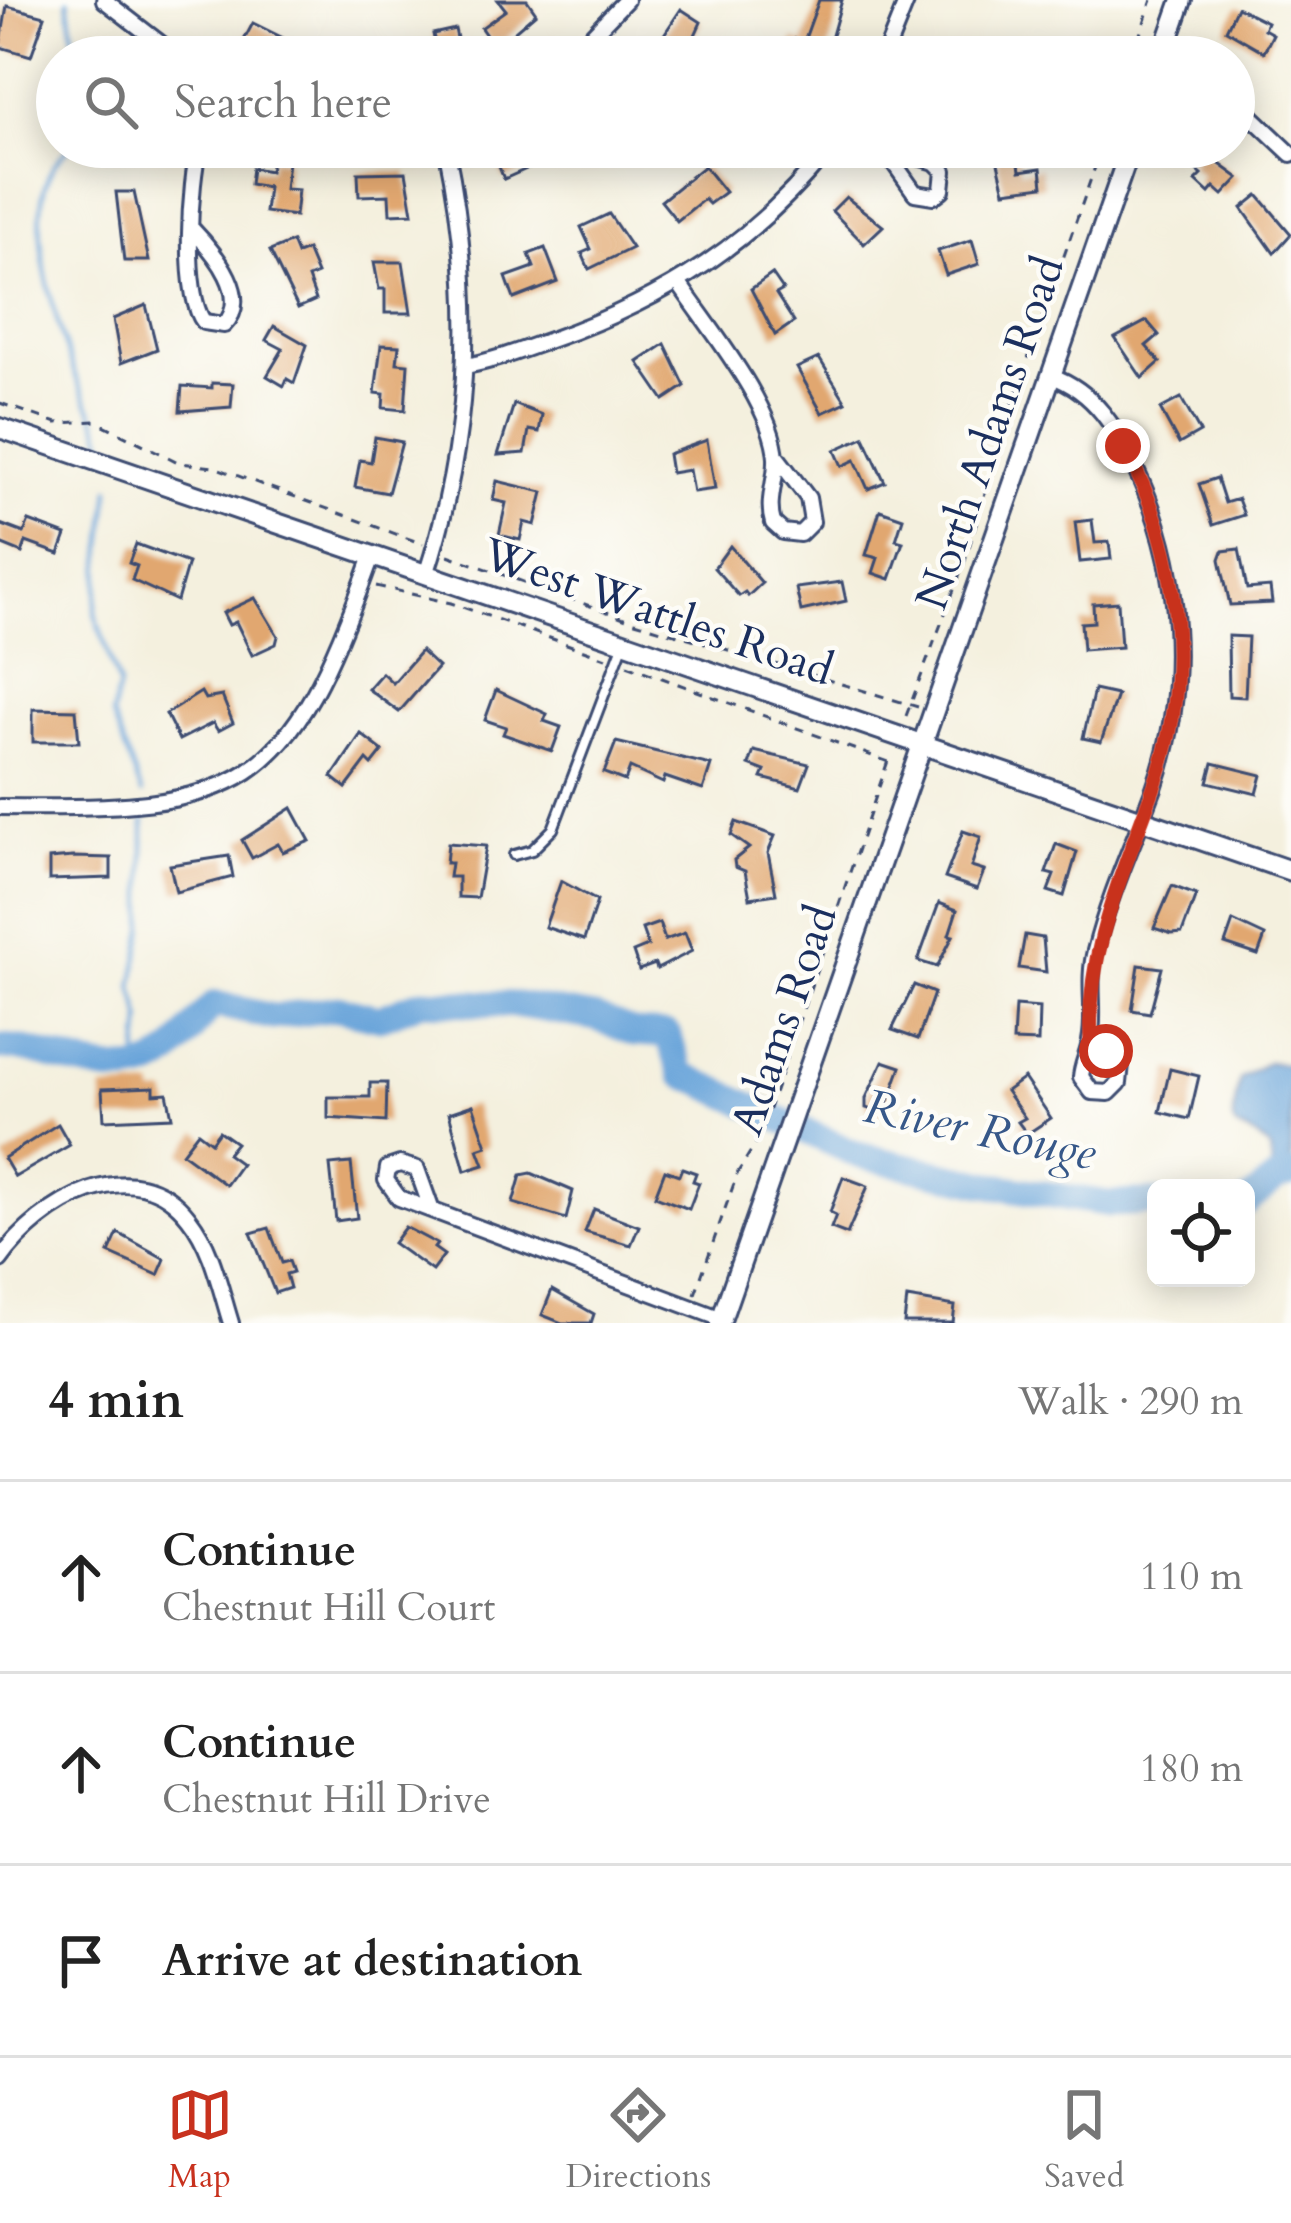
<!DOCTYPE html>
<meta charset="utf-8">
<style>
body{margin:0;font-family:Cardo,serif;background:#f2f2f2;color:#222}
.controls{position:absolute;right:36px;bottom:36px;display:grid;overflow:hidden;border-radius:18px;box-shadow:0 6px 30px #0003}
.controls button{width:108px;height:108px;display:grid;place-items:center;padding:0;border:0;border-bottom:3px solid #e0e0e0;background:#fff;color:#222;font:60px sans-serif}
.stop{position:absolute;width:36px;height:36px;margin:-27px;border:9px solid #c8321e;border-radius:50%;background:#fff}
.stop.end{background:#c8321e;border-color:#fff;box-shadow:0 3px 12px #0008}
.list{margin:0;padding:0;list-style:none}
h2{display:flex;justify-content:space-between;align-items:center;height:156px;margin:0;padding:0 48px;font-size:51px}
h2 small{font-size:39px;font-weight:400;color:#767676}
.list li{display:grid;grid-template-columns:78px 1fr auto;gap:36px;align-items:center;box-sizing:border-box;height:192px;padding:0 48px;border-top:3px solid #e0e0e0}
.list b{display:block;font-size:45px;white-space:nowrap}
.list p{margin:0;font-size:39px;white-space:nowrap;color:#767676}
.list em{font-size:39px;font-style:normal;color:#767676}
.icon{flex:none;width:66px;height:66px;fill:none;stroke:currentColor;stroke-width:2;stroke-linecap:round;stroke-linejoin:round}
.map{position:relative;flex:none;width:1291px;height:1323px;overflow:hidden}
.search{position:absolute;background:#fff;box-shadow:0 6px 30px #0003;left:36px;right:36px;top:36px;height:132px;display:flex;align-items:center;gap:30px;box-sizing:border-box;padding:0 42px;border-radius:66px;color:#767676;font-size:45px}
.sheet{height:732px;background:#fff}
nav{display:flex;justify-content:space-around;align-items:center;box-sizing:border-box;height:168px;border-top:3px solid #e0e0e0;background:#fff;font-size:33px;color:#767676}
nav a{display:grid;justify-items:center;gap:6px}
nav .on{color:#c8321e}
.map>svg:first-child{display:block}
.water{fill:#6aa5da;stroke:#426a9c;stroke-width:3}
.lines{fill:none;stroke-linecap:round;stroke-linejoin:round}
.stream{stroke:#6aa5da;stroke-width:4.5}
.river{stroke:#6aa5da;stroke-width:27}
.building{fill:#e1a76f}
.service-casing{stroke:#3c4c71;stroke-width:14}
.minor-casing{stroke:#3c4c71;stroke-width:20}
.tertiary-casing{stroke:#3c4c71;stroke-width:24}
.path{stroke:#3c4c71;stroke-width:3;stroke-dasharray:9 9;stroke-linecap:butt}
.service{stroke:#fff;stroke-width:8}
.minor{stroke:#fff;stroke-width:14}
.tertiary{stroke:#fff;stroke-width:18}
.route{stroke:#c8321e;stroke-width:15}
.labels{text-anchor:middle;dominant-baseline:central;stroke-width:9;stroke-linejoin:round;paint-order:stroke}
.street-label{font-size:45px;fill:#1b2f5e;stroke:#fdfcf7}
.water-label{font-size:48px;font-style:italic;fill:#375889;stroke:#fdfcf7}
</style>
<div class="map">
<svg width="1291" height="1323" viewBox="0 0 1291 1323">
<rect width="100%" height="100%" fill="#fdfcf7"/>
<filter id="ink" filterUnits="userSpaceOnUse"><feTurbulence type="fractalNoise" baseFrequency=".00833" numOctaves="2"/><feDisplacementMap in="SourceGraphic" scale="24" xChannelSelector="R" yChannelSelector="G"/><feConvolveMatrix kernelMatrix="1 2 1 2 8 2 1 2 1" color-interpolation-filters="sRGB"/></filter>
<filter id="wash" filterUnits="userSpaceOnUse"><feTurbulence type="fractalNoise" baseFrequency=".004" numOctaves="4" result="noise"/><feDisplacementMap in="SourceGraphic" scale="48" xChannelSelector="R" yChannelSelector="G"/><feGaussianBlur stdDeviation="2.7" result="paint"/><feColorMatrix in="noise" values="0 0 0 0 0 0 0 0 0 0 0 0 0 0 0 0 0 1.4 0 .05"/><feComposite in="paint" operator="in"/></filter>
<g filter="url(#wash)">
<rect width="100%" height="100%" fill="#f4f0de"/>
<path class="water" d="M1268,1062l23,3v109l-18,-1 -3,-23c-33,-40 -46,3 -30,-71z"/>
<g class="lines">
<g class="stream">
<path d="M68,0l6,41 17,16"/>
<path d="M71,147c-59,43 -18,165 2,222 9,27 27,52 32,79"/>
<path d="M110,488l-15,126 24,72 -7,29 30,78"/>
<path d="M137,1067l5,-47 -9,-33 11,-59v-109"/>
</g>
<g class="river">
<path d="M0,1047c51,0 115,45 164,12 21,-14 32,-39 51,-55l58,13 65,-9 41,10 43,-17 97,4 77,13 39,15 33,2 14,39 176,81 138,31 114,18 46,-2"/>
<path d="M1246,1203l30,-24 15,-5"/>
</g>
</g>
<g id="blocks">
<g class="building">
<path d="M498,0h29l9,13 -41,35 -14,-20 25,-18z"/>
<path d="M819,0h23l-16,57h-33l2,-5 -6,-4 6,-9 8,5z"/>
<path d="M7,6l38,10 -14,40 -31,-9z"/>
<path d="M1237,7l30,15 -3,7 9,5 -9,18 -38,-22z"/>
<path d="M681,9l20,13 -16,35h-10l-18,-12z"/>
<path d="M253,23l46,23 -6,11h-16l-33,-17z"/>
<path d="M455,29l6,28h-66v-5l40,-9 -2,-9z"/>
<path d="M532,147h15l4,11 -47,21 -7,-17z"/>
<path d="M994,147h23l3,24 21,-3 2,18 -38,5z"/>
<path d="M1202,151l37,27 -16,17 -9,-8 -5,6 -13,-12 6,-6 -12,-11z"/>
<path d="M272,159l16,2 -3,28 13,1 -3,26 -30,-4 3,-25 -18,-3 2,-16 18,3z"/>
<path d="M704,166l21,26 -16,12 -5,-5 -27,22 -16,-20z"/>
<path d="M406,172l7,41 -23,1 -1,-19 -30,1 -1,-23z"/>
<path d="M116,192h18l15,69h-25z"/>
<path d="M1258,195l33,39 -17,19 -32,-45z"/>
<path d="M846,197l37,29 -19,18 -32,-33z"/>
<path d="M609,214l23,34 -43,21 -7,-16 9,-4 -10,-22z"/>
<path d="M972,240l7,24 -33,11 -8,-24z"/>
<path d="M292,242l5,12 10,-4 10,24 -9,4 8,22 -18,8 -28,-57z"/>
<path d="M545,248l13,34 -44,17 -8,-22 28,-10 -5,-13z"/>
<path d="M374,262h29l8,51h-26v-24h-6z"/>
<path d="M772,274l11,16 -7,4 18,28 -19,13 -24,-46z"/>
<path d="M146,305l11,44 -36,14 -8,-44z"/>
<path d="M1147,321l12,14 -13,11 14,16 -18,16 -27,-40z"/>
<path d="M274,326l33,19 -13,38 -7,-4 -3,7 -17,-10 16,-27 -17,-9z"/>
<path d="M665,344l20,42 -21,14 -26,-38z"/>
<path d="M381,345l18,1 -2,17 11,1 -3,46 -22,-2 1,-14 -9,-1z"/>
<path d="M819,358l27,44 -24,11 -25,-45z"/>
<path d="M212,383l21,1 -2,23 -51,4 2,-25 30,2z"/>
<path d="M1181,398l19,34 -21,12 -19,-35z"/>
<path d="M514,404l28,11 -3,17 -10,-2 -4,23 -27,2z"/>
<path d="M375,437l27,5 -14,51 -33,-6 5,-27 11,2z"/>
<path d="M864,437l21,45 -17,7 -13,-29 -13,6 -7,-16z"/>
<path d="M707,440l8,49 -22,3 -4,-22 -18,3 -3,-19z"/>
<path d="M1217,478l8,25 13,-4 6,16 -31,10 -14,-41z"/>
<path d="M497,481l46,11 -8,33 -11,-3 -4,18 -21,-5 7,-32 -13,-3z"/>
<path d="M880,510l23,8 -7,22 7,2 -13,37 -17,-6 5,-15 -12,-3z"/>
<path d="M1092,520l3,23 14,-1 2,17 -31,3 -5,-40z"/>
<path d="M29,521l37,14 -7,19 -33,-12 -4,11 -22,-9v-20l24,9z"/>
<path d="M136,544l52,19 -11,38 -45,-21 5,-14 -8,-3z"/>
<path d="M730,546l32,37 -14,13 -3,-4 -6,4 -25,-28z"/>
<path d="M1239,549l8,40 23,-2 2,16 -42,2 -10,-46 3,-8z"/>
<path d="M842,582l4,19 -45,10 -5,-23z"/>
<path d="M255,598l23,38 -2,8 -24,11 -16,-33 -7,3 -6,-12z"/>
<path d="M1118,602l3,45 -38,3 -2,-27 13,-1 -1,-18z"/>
<path d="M1228,636l20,1 -3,60 -16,-1z"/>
<path d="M421,651l17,16 -39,45 -31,-23 14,-16 11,10z"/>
<path d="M496,690l51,24 -3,7 17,6 -9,24 -49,-17 3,-7 -21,-7z"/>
<path d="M1094,690l23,5 -16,47 -18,-4z"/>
<path d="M201,692l4,7 17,-3 11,27 -15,8 -5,-8 -34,17 -13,-26z"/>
<path d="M33,709l43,1 3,32h-46z"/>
<path d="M361,734l22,17 -11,14 -5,-5 -21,28 -14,-11z"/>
<path d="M616,742l95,23 -8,25 -38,-13 -2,6 -33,-15 -5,13 -21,-8z"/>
<path d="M754,751l55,13 -9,24 -38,-10 3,-7 -16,-6z"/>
<path d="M1213,763l49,12 -5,19 -49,-12z"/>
<path d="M292,808l18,33 -27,11 -5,-8 -26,14 -10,-18z"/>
<path d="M736,822l39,14 -7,17 8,41 -26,4 -5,-27 -10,-4 -1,-7 15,-12 -18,-13z"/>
<path d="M963,831l18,6 -10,30 13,4 -7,18 -32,-11z"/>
<path d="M448,843l38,3 -9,52 -19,-1v-20h-9l2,-14h-5z"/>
<path d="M1056,844l21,8 -13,44 -16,-5 6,-16 -8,-2z"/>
<path d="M229,856l4,21 -57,15 -6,-27z"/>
<path d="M73,857l38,1v20l-62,2v-21z"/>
<path d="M561,881l36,20 -13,39 -39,-13z"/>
<path d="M1172,886l24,9 -14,38 -10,1 -18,-6z"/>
<path d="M939,903l18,7 -8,25 4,1 -16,31 -19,-6z"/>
<path d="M1233,921l32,15 -7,19 -33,-11z"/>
<path d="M659,923l6,17 20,-7 7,18 -35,18 -2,-5 -16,6 -6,-18 15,-6 -6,-17z"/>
<path d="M1025,935l18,3 3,34 -27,-4z"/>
<path d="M1139,965l23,3 -12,45 -18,-3z"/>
<path d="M914,985l20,8 -16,46 -26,-9z"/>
<path d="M1015,1006l24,2 -1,34 -25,-1z"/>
<path d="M883,1061l18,6 -17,47 -18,-6v-10z"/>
<path d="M1170,1069l29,7 -10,43 -29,-7z"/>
<path d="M1024,1078l27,40 -24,16 -9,-12 7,-4 -19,-27z"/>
<path d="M370,1083h17l-1,39 -58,-4v-21h42z"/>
<path d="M154,1087v7l13,-1 5,24 -68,3 -2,-31z"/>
<path d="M473,1105l14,41 -9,3 6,16 -19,6 -16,-58z"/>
<path d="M58,1124l12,21 -55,32 -11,-19z"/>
<path d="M219,1131l17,12 -9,11 14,10 -15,21 -44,-32 16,-21 13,10z"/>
<path d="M351,1163l6,55 -21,3 -6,-56z"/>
<path d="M682,1168l14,5 -3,8 6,2 -10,26 -34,-13 10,-26 14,5z"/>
<path d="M531,1173l42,18 -7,28 -53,-16 8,-28z"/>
<path d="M843,1177l25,9 -21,48 -16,-6 5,-13 -6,-3z"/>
<path d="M594,1209l45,17 -8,19 -46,-13z"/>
<path d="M405,1227l32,17 -3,4 10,7 -12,16 -39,-28z"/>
<path d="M269,1228l13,35 7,-2 4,11 -7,2 4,14 -15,5 -24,-60z"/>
<path d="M118,1233l47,26 -7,16 -49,-22z"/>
<path d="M552,1290l42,24 -3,9h-29l-20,-8z"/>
<path d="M907,1298l48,8 -2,17h-49z"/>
</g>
</g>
</g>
<g filter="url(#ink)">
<use href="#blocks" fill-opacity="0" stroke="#3c4c71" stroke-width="3"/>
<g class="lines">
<g class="service-casing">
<path id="service" d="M514,855l18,-5 21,-21 70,-184"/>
</g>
<g class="minor-casing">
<g id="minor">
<path d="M104,0l74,57"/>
<path d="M571,57l55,-57"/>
<path d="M884,57l23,-57"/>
<path d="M1234,100l57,54"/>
<path d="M882,147l53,15 9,9 -2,19 -8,6 -19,-3 -31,-44"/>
<path d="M193,230c21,22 59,67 31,95l-20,-3c-22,-28 -14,-140 -5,-175"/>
<path d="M680,285c29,43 93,120 96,173 1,22 -10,42 -3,65l10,9 17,2 12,-12 -4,-24 -32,-42"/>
<path d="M465,366c30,-5 59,-17 88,-27 113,-40 202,-97 277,-192"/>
<path d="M1052,376c42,15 65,53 83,92 47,97 56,217 19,320 -20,54 -45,107 -59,163 -8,30 1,61 -5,90 -2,13 -8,23 -9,36l11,15 17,1 10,-10 2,-19 -30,-25"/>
<path d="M426,575c46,-140 50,-285 20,-428"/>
<path d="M0,807c246,4 288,-15 372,-251"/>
<path d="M431,1208l-14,-39 -17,-5 -12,4 -2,12 13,18 323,121"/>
<path d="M0,1260c40,-57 134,-114 189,-42 23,29 31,70 42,105"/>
</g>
</g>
<g class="tertiary-casing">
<g id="tertiary">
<path d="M1162,57l20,-57"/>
<path d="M0,428l1291,443"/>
<path d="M720,1323l411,-1176"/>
</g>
</g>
<g class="path">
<path d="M1132,57l20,-57"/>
<path d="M0,403l57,20 39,-2 84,42 34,4 209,77"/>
<path d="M448,555l187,67 283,85"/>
<path d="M376,586l75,17 155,55"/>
<path d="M627,665l267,99"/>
<path d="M906,716l59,-155 39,-133 98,-281"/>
<path d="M695,1294l43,-122 21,-34 131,-383"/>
</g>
<use href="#service" class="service"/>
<use href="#minor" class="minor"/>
<use href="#tertiary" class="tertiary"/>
</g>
</g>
<g class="lines" filter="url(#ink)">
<path class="route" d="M1106,1051l-15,-11c-5,-94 34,-170 64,-256 39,-109 25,-239 -32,-338"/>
</g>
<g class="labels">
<g class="street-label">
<text transform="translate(990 433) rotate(-71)">North Adams Road</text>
<text transform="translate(658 612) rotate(19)">West Wattles Road</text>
<text transform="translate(784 1020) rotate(-71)">Adams Road</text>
</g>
<g class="water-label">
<text transform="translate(980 1130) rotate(12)">River Rouge</text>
</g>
</g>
</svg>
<div class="controls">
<button><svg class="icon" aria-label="locate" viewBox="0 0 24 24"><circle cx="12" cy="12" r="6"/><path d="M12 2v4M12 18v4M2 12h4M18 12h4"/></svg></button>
</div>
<div class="stop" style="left:1106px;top:1051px"></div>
<div class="stop end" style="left:1123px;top:446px"></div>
<div class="search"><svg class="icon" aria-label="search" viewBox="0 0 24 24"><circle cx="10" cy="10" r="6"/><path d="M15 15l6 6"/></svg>Search here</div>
</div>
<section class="sheet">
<h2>4 min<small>Walk · 290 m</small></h2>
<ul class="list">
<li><svg class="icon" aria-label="ahead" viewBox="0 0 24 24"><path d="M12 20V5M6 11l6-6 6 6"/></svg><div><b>Continue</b><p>Chestnut Hill Court</p></div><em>110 m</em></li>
<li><svg class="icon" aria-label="ahead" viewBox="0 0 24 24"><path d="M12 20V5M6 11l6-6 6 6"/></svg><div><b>Continue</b><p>Chestnut Hill Drive</p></div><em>180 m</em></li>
<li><svg class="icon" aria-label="arrive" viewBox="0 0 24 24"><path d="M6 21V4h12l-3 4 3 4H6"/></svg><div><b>Arrive at destination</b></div></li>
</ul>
</section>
<nav>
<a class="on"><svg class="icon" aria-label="map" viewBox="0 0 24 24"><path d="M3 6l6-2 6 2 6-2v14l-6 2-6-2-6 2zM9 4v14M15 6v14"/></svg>Map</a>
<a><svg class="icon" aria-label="directions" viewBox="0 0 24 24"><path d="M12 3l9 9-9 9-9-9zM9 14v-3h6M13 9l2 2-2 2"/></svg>Directions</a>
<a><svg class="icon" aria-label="saved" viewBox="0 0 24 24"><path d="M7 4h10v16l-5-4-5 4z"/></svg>Saved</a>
</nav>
